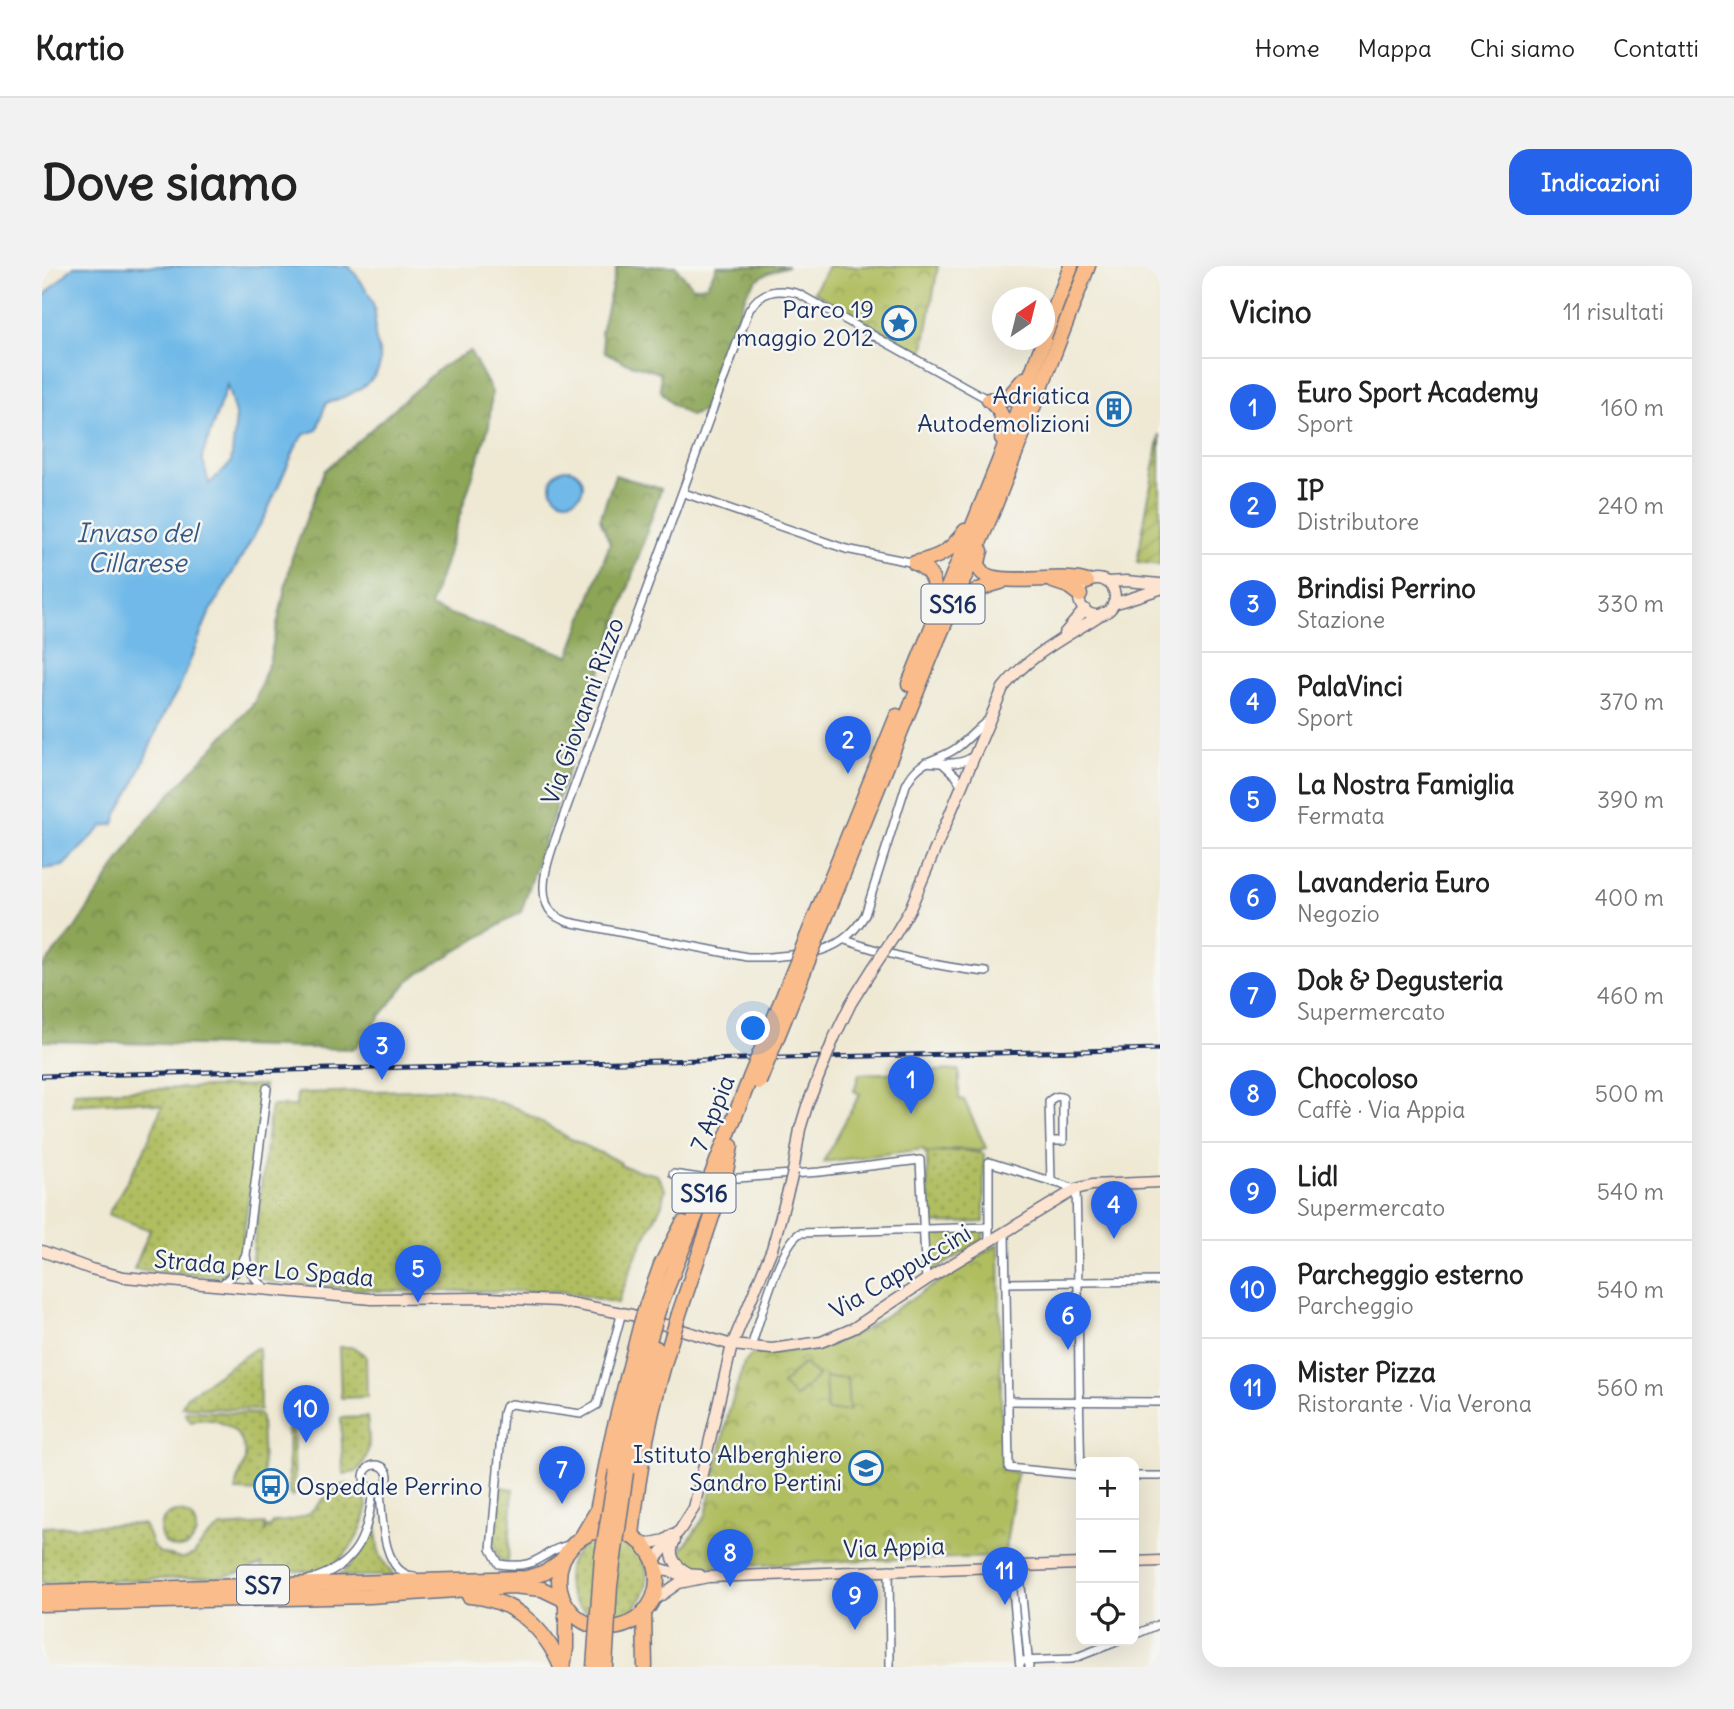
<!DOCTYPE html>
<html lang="it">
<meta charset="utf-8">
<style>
body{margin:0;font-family:Delius,sans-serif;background:#f2f2f2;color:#222}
.controls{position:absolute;right:21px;bottom:21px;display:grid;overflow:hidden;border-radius:14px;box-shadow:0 7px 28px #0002}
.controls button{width:63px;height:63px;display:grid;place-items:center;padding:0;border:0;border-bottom:2px solid #e0e0e0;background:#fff;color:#222;font:35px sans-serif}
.compass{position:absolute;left:950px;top:21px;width:63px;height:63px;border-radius:50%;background:#fff;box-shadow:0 7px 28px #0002;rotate:35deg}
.you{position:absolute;left:712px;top:763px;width:24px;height:24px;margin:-18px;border:5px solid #fff;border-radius:50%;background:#1a73e8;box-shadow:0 0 0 10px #1a73e833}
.badge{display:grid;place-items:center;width:46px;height:46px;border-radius:50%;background:#2563eb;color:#fff;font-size:23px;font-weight:700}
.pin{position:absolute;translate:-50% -58px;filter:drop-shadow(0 2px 4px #0008)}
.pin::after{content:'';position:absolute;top:37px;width:24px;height:21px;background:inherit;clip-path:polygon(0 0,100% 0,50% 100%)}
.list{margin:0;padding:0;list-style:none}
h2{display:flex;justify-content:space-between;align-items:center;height:91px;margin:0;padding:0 28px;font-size:30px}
h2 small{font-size:23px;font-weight:400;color:#767676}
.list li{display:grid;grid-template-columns:46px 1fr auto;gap:21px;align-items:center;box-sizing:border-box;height:98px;padding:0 28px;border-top:2px solid #e0e0e0}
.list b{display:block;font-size:26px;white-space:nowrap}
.list p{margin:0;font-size:23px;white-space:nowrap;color:#767676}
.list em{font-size:23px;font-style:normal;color:#767676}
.icon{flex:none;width:38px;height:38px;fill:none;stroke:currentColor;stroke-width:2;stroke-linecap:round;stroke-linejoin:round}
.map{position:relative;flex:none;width:1118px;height:1401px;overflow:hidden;border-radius:21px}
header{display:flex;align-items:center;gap:42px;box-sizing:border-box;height:98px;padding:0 35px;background:#fff;border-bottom:2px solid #e0e0e0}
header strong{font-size:33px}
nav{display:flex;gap:38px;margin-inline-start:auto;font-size:24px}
.intro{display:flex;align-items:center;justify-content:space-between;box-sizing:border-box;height:168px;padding:0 42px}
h1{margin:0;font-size:49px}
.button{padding:18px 32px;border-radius:21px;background:#2563eb;color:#fff;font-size:24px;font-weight:700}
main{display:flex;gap:42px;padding:0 42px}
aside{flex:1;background:#fff;border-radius:21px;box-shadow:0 7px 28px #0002}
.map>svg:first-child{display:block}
.grass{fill:url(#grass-dots);stroke:#66765f;stroke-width:2}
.forest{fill:url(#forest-crowns);stroke:#546a5a;stroke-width:2}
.park{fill:url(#park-crowns);stroke:#66765f;stroke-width:2}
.garden{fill:url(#garden-furrows);stroke:#66765f;stroke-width:2}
.pitch{fill:#b0be60;stroke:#66765f;stroke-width:2}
.water{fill:#6fb9e8;stroke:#4574a3;stroke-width:2;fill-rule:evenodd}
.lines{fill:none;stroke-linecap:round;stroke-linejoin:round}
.street-casing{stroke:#657087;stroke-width:10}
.secondary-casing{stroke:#657087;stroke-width:13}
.highway-casing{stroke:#657087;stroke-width:17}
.street{stroke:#fff;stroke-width:7}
.secondary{stroke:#fde4d0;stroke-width:10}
.highway{stroke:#f9bc8a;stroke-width:14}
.rail-casing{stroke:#1b2f5e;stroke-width:5}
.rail{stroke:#f6f6f2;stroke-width:2.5;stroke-dasharray:8;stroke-linecap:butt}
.secondary-bridge-casing{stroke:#657087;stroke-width:13;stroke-linecap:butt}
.highway-bridge-casing{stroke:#657087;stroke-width:17;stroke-linecap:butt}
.secondary-bridge{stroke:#fde4d0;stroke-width:10}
.highway-bridge{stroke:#f9bc8a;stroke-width:14}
.labels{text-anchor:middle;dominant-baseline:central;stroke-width:5;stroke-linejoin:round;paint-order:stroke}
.shield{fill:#f6f6f2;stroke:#5d6b8a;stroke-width:2}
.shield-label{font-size:23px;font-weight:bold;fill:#1b2f5e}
.poi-label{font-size:24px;fill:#1b2f5e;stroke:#f6f6f2;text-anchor:end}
.street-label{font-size:24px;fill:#1b2f5e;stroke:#f6f6f2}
.water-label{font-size:26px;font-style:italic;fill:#345887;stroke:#f6f6f2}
</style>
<header>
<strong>Kartio</strong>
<nav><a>Home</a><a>Mappa</a><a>Chi siamo</a><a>Contatti</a></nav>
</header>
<div class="intro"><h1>Dove siamo</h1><a class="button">Indicazioni</a></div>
<main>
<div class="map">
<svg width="1118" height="1401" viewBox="0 0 1118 1401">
<defs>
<pattern id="grass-dots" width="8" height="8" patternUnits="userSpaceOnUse" patternTransform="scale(1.75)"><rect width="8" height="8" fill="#b0be60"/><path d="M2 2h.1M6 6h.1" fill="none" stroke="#8e9b52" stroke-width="1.8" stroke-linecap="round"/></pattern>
<pattern id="forest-crowns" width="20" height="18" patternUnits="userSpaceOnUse" patternTransform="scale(1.75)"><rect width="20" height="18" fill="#8ca556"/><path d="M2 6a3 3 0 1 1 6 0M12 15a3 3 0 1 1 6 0" fill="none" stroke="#72874a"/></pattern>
<pattern id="park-crowns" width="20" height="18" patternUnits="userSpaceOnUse" patternTransform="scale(1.75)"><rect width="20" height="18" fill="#b0be60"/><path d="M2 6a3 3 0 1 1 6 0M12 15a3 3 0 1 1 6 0" fill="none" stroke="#8e9b52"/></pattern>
<pattern id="garden-furrows" width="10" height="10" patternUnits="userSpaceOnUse" patternTransform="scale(1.75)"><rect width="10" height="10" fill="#b0be60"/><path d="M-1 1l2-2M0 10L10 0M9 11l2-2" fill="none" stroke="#8e9b52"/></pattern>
</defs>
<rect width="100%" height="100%" fill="#f6f6f2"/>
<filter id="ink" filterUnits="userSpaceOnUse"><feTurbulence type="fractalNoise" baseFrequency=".0143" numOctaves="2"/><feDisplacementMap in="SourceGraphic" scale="14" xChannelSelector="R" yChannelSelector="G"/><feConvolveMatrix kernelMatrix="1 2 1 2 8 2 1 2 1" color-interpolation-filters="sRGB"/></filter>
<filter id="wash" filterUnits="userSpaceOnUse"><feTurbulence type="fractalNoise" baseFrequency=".00686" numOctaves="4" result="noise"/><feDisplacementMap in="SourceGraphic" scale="28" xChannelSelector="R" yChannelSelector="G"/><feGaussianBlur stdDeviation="1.57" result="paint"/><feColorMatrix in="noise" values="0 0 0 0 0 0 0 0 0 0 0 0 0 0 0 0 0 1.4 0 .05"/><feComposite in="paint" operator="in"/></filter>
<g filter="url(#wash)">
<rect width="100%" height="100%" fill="#efe9d4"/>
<g class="grass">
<path d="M222,819l-23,167c-6,12 -12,22 -26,25l-81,-8 16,-39 -42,-16 35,-61 19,-47 -25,-5 -65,4 2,-13z"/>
<path d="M408,823l28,6 38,13 55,31 49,23 2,4 35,9 8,14 -3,15 -28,56 -16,43 -59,-12h-177l-111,-9c-13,-4 -17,-9 -19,-22l19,-154h25l1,-13z"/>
<path d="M921,884l21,4v68l-56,2 -1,-71z"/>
<path d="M942,964l-1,10 -53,33 -1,-39z"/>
<path d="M297,1081h14l13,9 1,41 -26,1z"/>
<path d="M214,1082h3l1,62 -78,-3 4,-10z"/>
<path d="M147,1145l70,3 2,4 3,74 -28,-1c-2,-12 8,-20 9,-31 2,-30 -29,-47 -54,-38l-6,-9z"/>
<path d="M246,1151l5,3 2,73 -3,4 -3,-3z"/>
<path d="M325,1151c2,20 6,39 -11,55l-13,2 -2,-56z"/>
<path d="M305,1218c15,6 22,13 19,29 -5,23 -25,57 -52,58 -14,1 -30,-3 -44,1l-8,-3v-5l-19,8 -23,5 -178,6v-56l99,-3 4,2 8,20 7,7 21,6 13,-5 12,-16 15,-11 44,-3v9l2,-6h4l2,-5c12,-1 23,-1 34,-8 15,-9 21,-27 40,-30z"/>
<path d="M458,1221l13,2 -5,73 -8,-2c-11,-16 -2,-54 0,-73z"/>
<circle cx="136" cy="1264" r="18"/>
<path d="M335,1248c-1,27 -2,43 18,62h-57c21,-16 32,-37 39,-62z"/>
<circle cx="565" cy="1312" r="40"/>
</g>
<g class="forest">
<path d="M575,0h58l18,21 14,-2 10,-19h71c-20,6 -32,10 -42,28l-42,117 -14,5 -18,-12 -11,-13 -1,-18 -36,-11 -19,-10 -4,-20z"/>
<path d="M428,85l22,41 -3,34 -59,181 139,49 41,-113 -10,-24 15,-44 46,14 -140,423 -111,67 -56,70 -312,-8v-74l33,-39 68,-104 111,-121 15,-41 23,-105 32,-86 117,-104z"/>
</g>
<g class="park">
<path d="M786,0h110l-15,88 -109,-62z"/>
<path d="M957,977l3,226 15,4 -13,84 -141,3 -161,8 -17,-6 -4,-11 25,-36 23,-104 15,-48 8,-9 69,-5 39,-17z"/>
</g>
<path class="garden" d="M1118,168v131l-23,-3z"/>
<g class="pitch">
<path d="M917,804v29l5,1 22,48 -5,1v2l-23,-2 -33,4 -1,-4 -101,13 37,-68 -6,-3 5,-17z"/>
<path d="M762,1097l14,13 -23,22 -13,-14z"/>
<path d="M783,1112h22l2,33h-22z"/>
</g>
<g class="water">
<path d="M32,0h275c11,15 24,28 26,47 1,7 -1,15 0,22 1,10 6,17 5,27 -2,22 -35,36 -54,41l-9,27 -12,4 -8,10 -32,72 -57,100 -28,70 -16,28 -31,72 -15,26 -4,12 -11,2 -40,40 -21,3v-571zM185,119l9,33 -5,45 -22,21 -7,-27z"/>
<circle cx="525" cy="219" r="16"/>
</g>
</g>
<g filter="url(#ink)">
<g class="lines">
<g class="street-casing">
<g id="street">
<path d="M642,227l162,56 69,14"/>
<path d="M884,496c15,1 33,4 46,-5"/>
<path d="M900,497l14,13 5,9"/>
<path d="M803,674c47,16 92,27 141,32"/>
<path d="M770,687c25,-6 40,-17 53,-38l41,-130c14,-29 31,-22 52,-38 10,-8 19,-18 29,-26"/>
<path d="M759,688l-31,3h-23l-179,-35c-5,-2 -12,-5 -15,-8 -23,-23 4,-76 12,-102l184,-502c12,-20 29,-22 50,-16l190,106"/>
<path d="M631,908l27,4"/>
<path d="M696,912l82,-6 100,-12 6,120"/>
<path d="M1009,915l-2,-80c5,-4 8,-6 14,-3v43h-12"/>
<path d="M963,967l4,235 72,7"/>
<path d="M947,976v-80l87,27c3,95 2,190 5,286"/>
<path d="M964,1017l154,-2"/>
<path d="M179,1019l17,-15 7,-14"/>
<path d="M224,1022c-13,-10 -18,-17 -20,-33l21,-167"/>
<path d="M709,1081c9,-26 28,-101 49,-114l189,-6"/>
<path d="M966,1135l152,1"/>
<circle cx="334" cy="1211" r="12"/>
<path d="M1092,1210h26"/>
<path d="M338,1223c2,23 1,85 34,87"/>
<path d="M532,1278c-34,5 -32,27 -75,20l-8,-15 12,-136 2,-6 6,-3 70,10 16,-9 25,-93"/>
<path d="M977,1300l10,101"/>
<path d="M969,1301l9,100"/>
<path d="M847,1303l1,98"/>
<path d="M266,1314c50,-14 60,-44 65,-91"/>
<path d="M1092,1369l26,-11"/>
<path d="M978,1395l52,-2 47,-18"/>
</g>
</g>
<g class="secondary-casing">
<g id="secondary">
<circle cx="1055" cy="331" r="18"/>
<path d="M1065,316l19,-1 34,3"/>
<path d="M1071,338l47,-15"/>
<path d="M1022,368l21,-25"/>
<path d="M851,672l17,-29 93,-221c28,-35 64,-51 100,-75"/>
<path d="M792,772l17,-35 22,-35"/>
<path d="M751,906l7,-43 7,-23"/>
<path d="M0,985l49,18 33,8 248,22 116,-1 71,3 73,14 100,30 40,4 49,-7 33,-14 72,-48 150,-91 16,-4 68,-3"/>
<path d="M633,1274c-8,16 0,26 14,33"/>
<path d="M600,1279l23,-5 7,-5"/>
<path d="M611,1296l27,-32 14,-22 38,-163 40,-96 19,-69"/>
<path d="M1092,1296l26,-1"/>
<path d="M613,1301l23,7 22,1"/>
<path d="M608,1337l29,-20 29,-6 373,-13"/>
</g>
</g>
<g class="highway-casing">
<g id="highway">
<path d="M1002,71l27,-71"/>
<path d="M947,134l18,-1 17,-20"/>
<path d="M947,134c15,14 15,17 13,38"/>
<path d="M939,285c-2,7 -5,14 0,20 12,18 84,1 106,11"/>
<path d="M873,297c25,-6 35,-11 50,-32"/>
<path d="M873,297c22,10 21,26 17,48"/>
<path d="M1011,315l15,5 12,9"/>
<path d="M912,349c12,-19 25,-28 47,-33"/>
<path d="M867,418l90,-223 45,-121"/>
<path d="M766,669l89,-219"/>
<path d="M776,670l120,-297 54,-126 96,-247"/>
<path d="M605,1038l14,-39 22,-42"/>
<path d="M617,1042l91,-230"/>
<path d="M637,1048l45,-133 7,-35"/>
<path d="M574,1205l15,-69 21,-71"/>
<path d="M584,1206l30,-124"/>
<circle cx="566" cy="1313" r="49"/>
<path d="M590,1271c6,-69 20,-134 40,-200"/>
<path d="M539,1272l16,-27 15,-74 28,-110"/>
<path d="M0,1326l485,-14 19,-6 16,-12"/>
<path d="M427,1330c44,3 76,32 92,71"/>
<path d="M0,1338l328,-8 142,-10 30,3 21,10"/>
<path d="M602,1345l1,56"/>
<path d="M521,1401l3,-19v-44"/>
</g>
</g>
<use href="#street" class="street"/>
<use href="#secondary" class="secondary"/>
<use href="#highway" class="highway"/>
<g class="rail-casing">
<path id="rail" d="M0,810l1118,-27"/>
</g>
<use href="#rail" class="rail"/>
<g class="secondary-bridge-casing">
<g id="secondary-bridge">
<path d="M831,702l20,-30"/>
<path d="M765,840l27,-68"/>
<path d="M749,914l2,-8"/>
</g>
</g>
<g class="highway-bridge-casing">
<g id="highway-bridge">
<path d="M708,812l58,-143"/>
<path d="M717,816l59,-146"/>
<path d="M598,1061l7,-23"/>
<path d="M610,1065l7,-23"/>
<path d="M630,1071l7,-23"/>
<path d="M552,1401l8,-111 14,-85"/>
<path d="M563,1401l5,-81 16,-114"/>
</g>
</g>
<use href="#secondary-bridge" class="secondary-bridge"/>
<use href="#highway-bridge" class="highway-bridge"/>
</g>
</g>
<defs>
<g id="sight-ring" transform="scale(1.75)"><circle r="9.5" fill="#f6f6f2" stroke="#1f6fb2" stroke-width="1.5"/><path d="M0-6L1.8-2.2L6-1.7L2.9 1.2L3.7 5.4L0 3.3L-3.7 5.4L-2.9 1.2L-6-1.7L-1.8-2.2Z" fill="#1f6fb2"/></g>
<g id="building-ring" transform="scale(1.75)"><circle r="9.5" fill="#f6f6f2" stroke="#1f6fb2" stroke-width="1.5"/><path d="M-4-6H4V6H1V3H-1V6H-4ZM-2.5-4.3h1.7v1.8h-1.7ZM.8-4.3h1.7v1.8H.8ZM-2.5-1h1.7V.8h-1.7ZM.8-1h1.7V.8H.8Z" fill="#1f6fb2"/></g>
<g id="school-ring" transform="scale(1.75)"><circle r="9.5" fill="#f6f6f2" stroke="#1f6fb2" stroke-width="1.5"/><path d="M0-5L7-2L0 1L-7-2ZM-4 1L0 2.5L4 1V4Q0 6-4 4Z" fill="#1f6fb2"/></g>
<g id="bus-ring" transform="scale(1.75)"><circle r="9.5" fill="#f6f6f2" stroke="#1f6fb2" stroke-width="1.5"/><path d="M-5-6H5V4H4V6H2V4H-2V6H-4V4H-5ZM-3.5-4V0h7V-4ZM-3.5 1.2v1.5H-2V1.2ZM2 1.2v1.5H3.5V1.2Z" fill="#1f6fb2"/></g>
</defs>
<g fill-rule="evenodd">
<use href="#sight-ring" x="857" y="57"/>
<use href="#building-ring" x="1072" y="143"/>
<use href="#school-ring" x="824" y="1202"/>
<use href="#bus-ring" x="229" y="1220"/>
</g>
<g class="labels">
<g class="shield">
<rect x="879.5" y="318.5" width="63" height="39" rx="5"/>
<rect x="630.5" y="907.5" width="63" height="39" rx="5"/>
<rect x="195" y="1299.5" width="52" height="39" rx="5"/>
</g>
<g class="shield-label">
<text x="911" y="338">SS16</text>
<text x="662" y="927">SS16</text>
<text x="221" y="1319">SS7</text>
</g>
<g class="poi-label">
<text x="832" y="43">Parco 19<tspan x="832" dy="28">maggio 2012</tspan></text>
<text x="1048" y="129">Adriatica<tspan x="1048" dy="28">Autodemolizioni</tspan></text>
<text x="800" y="1188">Istituto Alberghiero<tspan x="800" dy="28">Sandro Pertini</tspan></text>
<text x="254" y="1220" text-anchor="start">Ospedale Perrino</text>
</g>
<g class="street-label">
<text transform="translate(540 445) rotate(-70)">Via Giovanni Rizzo</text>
<text transform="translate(670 847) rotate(-68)">7 Appia</text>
<text transform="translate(222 1002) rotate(5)">Strada per Lo Spada</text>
<text transform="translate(858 1005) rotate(-31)">Via Cappuccini</text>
<text transform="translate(852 1281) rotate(-2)">Via Appia</text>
</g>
<g class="water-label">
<text x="95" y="266">Invaso del<tspan x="95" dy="30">Cillarese</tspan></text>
</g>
</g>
</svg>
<div class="controls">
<button>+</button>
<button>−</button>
<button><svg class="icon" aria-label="locate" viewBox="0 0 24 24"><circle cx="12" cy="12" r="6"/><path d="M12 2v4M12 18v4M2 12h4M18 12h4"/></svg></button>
</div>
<svg class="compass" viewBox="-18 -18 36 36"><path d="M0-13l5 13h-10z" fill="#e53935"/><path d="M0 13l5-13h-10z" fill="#767676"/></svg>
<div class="you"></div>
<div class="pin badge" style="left:869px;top:848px">1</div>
<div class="pin badge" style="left:806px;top:508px">2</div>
<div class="pin badge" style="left:340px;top:814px">3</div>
<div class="pin badge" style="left:1072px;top:973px">4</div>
<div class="pin badge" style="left:376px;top:1037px">5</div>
<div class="pin badge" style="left:1026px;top:1084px">6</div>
<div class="pin badge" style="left:520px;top:1238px">7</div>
<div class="pin badge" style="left:688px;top:1321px">8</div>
<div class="pin badge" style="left:813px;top:1364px">9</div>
<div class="pin badge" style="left:264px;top:1177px">10</div>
<div class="pin badge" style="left:963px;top:1339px">11</div>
</div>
<aside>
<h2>Vicino<small>11 risultati</small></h2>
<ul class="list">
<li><span class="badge">1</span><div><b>Euro Sport Academy</b><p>Sport</p></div><em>160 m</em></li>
<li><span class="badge">2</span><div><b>IP</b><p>Distributore</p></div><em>240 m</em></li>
<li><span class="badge">3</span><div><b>Brindisi Perrino</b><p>Stazione</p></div><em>330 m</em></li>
<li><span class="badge">4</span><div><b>PalaVinci</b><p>Sport</p></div><em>370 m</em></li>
<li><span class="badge">5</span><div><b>La Nostra Famiglia</b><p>Fermata</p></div><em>390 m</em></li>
<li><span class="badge">6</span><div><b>Lavanderia Euro</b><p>Negozio</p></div><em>400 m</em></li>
<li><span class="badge">7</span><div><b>Dok &amp; Degusteria</b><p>Supermercato</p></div><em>460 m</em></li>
<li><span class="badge">8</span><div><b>Chocoloso</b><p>Caffè · Via Appia</p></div><em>500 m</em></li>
<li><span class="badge">9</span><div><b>Lidl</b><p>Supermercato</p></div><em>540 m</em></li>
<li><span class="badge">10</span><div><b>Parcheggio esterno</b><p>Parcheggio</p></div><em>540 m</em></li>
<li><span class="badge">11</span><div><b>Mister Pizza</b><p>Ristorante · Via Verona</p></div><em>560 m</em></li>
</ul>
</aside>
</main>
